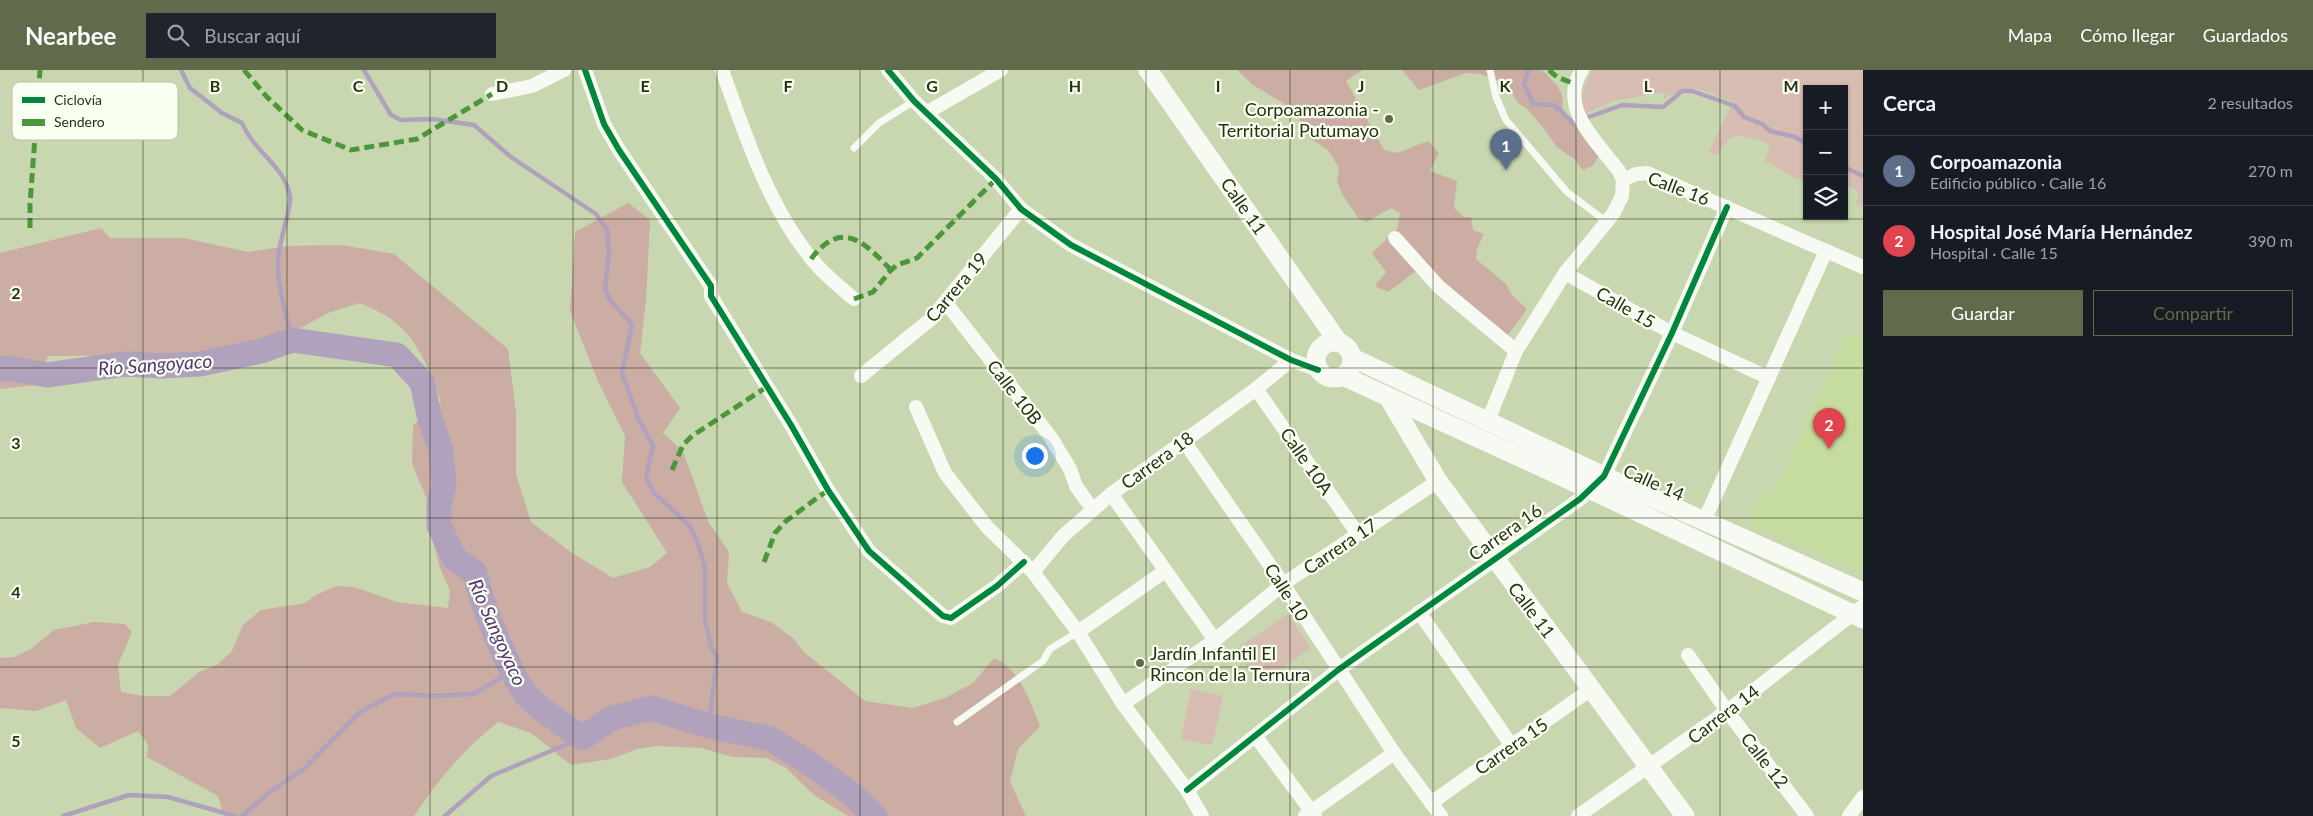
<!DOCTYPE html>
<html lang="es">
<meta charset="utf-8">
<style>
body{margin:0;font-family:Lato,sans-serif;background:#20242c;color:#f1f3f6}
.controls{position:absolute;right:15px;top:15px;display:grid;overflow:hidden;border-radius:0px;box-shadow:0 1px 4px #0004}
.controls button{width:45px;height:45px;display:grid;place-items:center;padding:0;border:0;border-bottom:1px solid #363941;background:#171b24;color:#f1f3f6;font:25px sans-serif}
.you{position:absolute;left:1034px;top:385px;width:18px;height:18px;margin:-12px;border:4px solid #fff;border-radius:50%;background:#1a73e8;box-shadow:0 0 0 8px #1a73e833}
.badge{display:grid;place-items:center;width:32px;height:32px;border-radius:50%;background:#5f6b4a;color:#fff;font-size:16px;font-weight:700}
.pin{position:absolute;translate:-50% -41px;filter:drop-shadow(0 1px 2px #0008)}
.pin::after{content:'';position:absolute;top:26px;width:18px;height:15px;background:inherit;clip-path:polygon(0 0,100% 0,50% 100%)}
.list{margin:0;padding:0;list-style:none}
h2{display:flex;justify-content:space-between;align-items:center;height:65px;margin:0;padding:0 20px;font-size:21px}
h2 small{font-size:16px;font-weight:400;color:#9ea1a6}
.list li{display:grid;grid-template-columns:32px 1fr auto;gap:15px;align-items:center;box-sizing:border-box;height:70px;padding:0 20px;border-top:1px solid #363941}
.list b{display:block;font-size:19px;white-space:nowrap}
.list p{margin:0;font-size:16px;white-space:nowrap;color:#9ea1a6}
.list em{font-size:16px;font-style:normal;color:#9ea1a6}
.actions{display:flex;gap:10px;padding:15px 20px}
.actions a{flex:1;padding:11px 0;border:1px solid #5f6b4a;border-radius:0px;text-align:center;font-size:18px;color:#5f6b4a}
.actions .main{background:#5f6b4a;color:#fff}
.icon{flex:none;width:28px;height:28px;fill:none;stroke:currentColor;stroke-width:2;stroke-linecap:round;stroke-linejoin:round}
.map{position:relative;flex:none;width:1863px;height:746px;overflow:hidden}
header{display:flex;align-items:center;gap:30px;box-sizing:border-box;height:70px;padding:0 25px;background:#5f6b4a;color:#fff}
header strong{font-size:24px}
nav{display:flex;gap:28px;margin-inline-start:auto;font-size:18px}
.search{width:350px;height:45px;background:#20242c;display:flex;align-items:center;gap:12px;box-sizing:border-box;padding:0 18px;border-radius:0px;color:#9ea1a6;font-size:19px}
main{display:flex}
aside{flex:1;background:#171b24}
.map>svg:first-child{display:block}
.built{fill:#c6dc9e}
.green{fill:#d6bcb1}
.forest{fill:#cbada3}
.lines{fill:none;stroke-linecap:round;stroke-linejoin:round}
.stream{stroke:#b0a2bd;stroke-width:4.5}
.river{stroke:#b0a2bd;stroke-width:25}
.lane{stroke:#f7f9f3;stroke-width:7}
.street{stroke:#f7f9f3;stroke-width:14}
.secondary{stroke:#f7f9f3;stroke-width:19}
.quiet{stroke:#4c973a;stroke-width:5;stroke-dasharray:10 5;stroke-linecap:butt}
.cycleway-casing{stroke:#f9fff1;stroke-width:9}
.cycleway{stroke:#00873e;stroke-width:6}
.grid{fill:none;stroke:#273114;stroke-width:1;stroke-opacity:0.55}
.poi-dot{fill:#5f6b4a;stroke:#f9fff1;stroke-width:2}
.labels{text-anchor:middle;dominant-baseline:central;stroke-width:4.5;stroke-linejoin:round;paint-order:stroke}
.poi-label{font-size:18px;fill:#273114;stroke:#f9fff1;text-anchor:end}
.street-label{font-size:18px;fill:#273114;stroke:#f9fff1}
.water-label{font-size:19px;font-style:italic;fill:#563478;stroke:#f9fff1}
.key{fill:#f9fff1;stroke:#bac1af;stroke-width:1}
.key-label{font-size:14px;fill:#273114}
.grid-label{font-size:16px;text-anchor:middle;font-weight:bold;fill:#273114;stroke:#f9fff1;stroke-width:4.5;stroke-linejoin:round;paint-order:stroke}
</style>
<header>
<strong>Nearbee</strong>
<div class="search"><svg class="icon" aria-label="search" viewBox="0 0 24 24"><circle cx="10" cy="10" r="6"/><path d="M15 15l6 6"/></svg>Buscar aquí</div>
<nav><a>Mapa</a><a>Cómo llegar</a><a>Guardados</a></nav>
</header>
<main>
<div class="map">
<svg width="1863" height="746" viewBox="0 0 1863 746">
<rect width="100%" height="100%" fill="#c8d7af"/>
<path class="built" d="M1847,263l16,7v234l-115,-51 14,-33 11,5z"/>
<g class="green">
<path d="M1593,0h270v137l-7,-4 3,-11 -15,-9v-94h-37v92l-12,-3 -30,-17 5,-15 -7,-5 -25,-6 -9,4 -12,16 -8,-3 24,-50c-30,-11 -41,-23 -70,-2l2,-8 -53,9 -26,12 -4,-2c-3,-16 3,-27 11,-41z"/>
<path d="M1288,544l23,34 -52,36 -24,-34z"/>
<path d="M1191,619l32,7 -11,49 -31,-6z"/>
</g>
<g class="forest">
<path d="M1237,0h126l-17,11 38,69 13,3 31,-12 11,12 -9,18 27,10 -3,27 10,9h7l2,13 11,4 -7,15 -1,10 30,25 6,11 15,14 -19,26 -9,-4 -59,-53 -17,-12 -35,26 -13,-6 11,-14 -14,-19 25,-24 3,-16 -9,-5 -24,14 -8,-3 -17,-25 -5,-13 2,-13 -11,-18 -19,-12 -11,-22 -10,-10 -35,-21z"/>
<path d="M1402,0h140c11,11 24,21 20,38l20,22 17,26 -7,10 -9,4 -9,-11 -17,-12 -16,-22 -15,-17 -7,-4 -17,-26 -5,2 -17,-6 -14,-1 -47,17z"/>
<path d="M628,133l22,17 -4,80 -6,53 40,55 -17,25 20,19 26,71 20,29 -2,31 15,29 29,10 23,17 10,13 61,49 48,7 32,-10 28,-15 21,-25c26,11 36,43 46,68l-22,23 -8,33 16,34h-178l-34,-21 -28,-27 -19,-10 -34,-1 -32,-9 -45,-2 -19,3 -26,10 -40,6 -40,-32 -33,-11c-34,27 -60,58 -84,94h-190l-6,-20 -71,-39 1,-13 -10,-13 -38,17 -24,-20 -10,-28 -30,11 -36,-3v-50l14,-1 17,-8 23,-19 40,-8 31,2 7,8 -14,33 3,27 23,4h26l29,-24 18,-7 15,-14 11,-26 18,-15 44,-7 11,-8 21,-9 17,1 43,15 51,6 2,-17 -10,-23 -13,-50v-19l-15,-35 1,-39 28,-24c-12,-30 -22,-62 -50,-82 -9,-7 -21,-11 -31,-16l-32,10 -31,17 -13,-1 -26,12 -31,9 -35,5 -144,1 -12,29 -36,4v-136l101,-25 9,10h74l64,14 40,-6 54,-1 52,9 114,95 8,63v62l15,48 41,31 41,25 37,-11 17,-14 -45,-71 3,-46 -28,-57 -27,-68 5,-79z"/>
</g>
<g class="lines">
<g class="stream">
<path d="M181,0l9,18 32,25 20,10c11,28 43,43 48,73 2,11 -12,48 -12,64 -1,26 8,54 14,80"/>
<path d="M364,0l27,45 10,5 31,-1 42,6 37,32 85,57 11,16 2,23 -4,36 5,11 22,25 -10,48 16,45 15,28 -7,31 7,15 37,34 7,15 8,25v54l7,29 5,8 -8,69"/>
<path d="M1528,0l-4,14 9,20 21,1 20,19"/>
<path d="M1586,48l36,-13 41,2 19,-16h10l43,15 9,11 18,7 8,7 25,6 12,7"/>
<path d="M1844,97l19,9"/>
<path d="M63,746l66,-21 39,2 67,19"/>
<path d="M242,746l29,-25 34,-23 55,-56 35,-18 40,2 39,-2 38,-23"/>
<path d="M445,746l46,-40 91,-38"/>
</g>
<path class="river" d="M0,299h13l34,6 78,-11 37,2 38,-2 61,-13 31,-11 105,15 25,27 7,33 12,36 3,35 -5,18v21l15,33 21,15c5,26 37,109 55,126 15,14 35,26 52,39l30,-20 39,-10 58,18 62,13 38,24 44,32 22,21"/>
<g class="lane">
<path d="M1490,0l6,27 10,23 61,72 40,30"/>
<path d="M854,78l25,-25 35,-22"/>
<path d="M957,652l86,-61 7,-12 28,-17"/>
</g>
<g class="street">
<path d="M585,0l19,54 15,26 92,136v10l80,129 37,65 41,61 74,65 8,2 46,-32 27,-24"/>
<path d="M722,0c23,64 45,133 88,187 12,16 29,29 44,42"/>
<path d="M888,0l26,31 82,78 25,30 50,36 220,115 27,10"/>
<path d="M492,24l40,-8 32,-16"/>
<path d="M926,43l75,-43"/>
<path d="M1623,110l13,-6 11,-1 216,94"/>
<path d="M1395,168l44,49 77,64"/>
<path d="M1565,203l107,60 97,45"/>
<path d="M946,233l104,133 20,33 6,17 17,24"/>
<path d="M861,306l70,-57 90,-110"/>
<path d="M1256,319l102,145"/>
<path d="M916,337l29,66 42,54 46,45 45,60 45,72 64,86 15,26"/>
<path d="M1488,351l28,-70 49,-78 48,-59 9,-18 1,-16 -4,-9c-21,-28 -62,-64 -37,-101"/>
<path d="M1184,371l99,143 111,169 47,63"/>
<path d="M1111,424l104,146"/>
<path d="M1704,451l122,-270"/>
<path d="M1033,502l30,-36 48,-42 145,-105 35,-29"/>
<path d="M1419,542l93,134"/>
<path d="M1078,562l87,-61"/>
<path d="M1688,585l39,56 80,105"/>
<path d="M1123,634l92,-64 68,-56 155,-103"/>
<path d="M1256,667l59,79"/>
<path d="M1187,720l151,-120 242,-171 24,-23 68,-143 55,-126"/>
<path d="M1431,733l160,-114"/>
<path d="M1305,746l89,-63"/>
<path d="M1578,746l149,-105 136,-105"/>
<path d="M1849,746l14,-19"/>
</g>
<g class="secondary">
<path d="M1148,0l191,273"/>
<circle cx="1334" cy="290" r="18"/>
<path d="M1353,288l251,118 259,116"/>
<path d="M1343,306l259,119 261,124"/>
<path d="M1388,327l50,84 247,335"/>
</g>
<g class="quiet">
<path d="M244,0l23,27 35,33 49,20 66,-11 75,-45"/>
<path d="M1549,0l8,7 18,7"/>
<path d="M30,158v-24l10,-134"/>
<path d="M811,189c31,-41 54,-16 80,11"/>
<path d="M854,229l19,-7 18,-22 6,-5 20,-7 79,-79"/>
<path d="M672,400l11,-25 9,-9 76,-50"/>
<path d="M764,492l11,-29 11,-12 42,-31"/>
</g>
<g class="cycleway-casing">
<g id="cycleway">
<path d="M585,0l19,54 15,26 92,136v10l80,129 37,65 41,61 74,65 8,2 46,-32 27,-24"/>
<path d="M888,0l26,31 82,78 25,30 50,36 220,115 27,10"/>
<path d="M1187,720l151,-120 242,-171 24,-23 68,-143 55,-126"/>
</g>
</g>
<use href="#cycleway" class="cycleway"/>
</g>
<path class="grid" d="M143,0v746M287,0v746M430,0v746M573,0v746M717,0v746M860,0v746M1003,0v746M1146,0v746M1290,0v746M1433,0v746M1576,0v746M1720,0v746M0,149h1863M0,298h1863M0,448h1863M0,597h1863"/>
<g class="poi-dot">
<circle cx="1389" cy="49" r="5"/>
<circle cx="1140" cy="593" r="5"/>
</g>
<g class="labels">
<g class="poi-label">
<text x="1379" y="39">Corpoamazonia -<tspan x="1379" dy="21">Territorial Putumayo</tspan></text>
<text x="1150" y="583" text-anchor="start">Jardín Infantil El<tspan x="1150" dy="21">Rincon de la Ternura</tspan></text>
</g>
<g class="street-label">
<text transform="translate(1679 118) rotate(21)">Calle 16</text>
<text transform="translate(1244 136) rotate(55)">Calle 11</text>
<text transform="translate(956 217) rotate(-50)">Carrera 19</text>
<text transform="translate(1626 237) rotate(30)">Calle 15</text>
<text transform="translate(1015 322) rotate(52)">Calle 10B</text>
<text transform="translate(1157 390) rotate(-36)">Carrera 18</text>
<text transform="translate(1307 391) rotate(55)">Calle 10A</text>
<text transform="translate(1654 412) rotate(24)">Calle 14</text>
<text transform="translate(1505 462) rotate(-35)">Carrera 16</text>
<text transform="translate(1340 476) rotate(-34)">Carrera 17</text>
<text transform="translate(1287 522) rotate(57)">Calle 10</text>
<text transform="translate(1532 540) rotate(53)">Calle 11</text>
<text transform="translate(1723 644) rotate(-37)">Carrera 14</text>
<text transform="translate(1511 676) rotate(-35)">Carrera 15</text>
<text transform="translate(1765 690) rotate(52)">Calle 12</text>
</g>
<g class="water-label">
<text transform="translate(155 294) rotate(-4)">Río Sangoyaco</text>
<text transform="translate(498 562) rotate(66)">Río Sangoyaco</text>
</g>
</g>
<rect x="12" y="12" width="166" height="58" rx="8" class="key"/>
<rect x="22" y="27" width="23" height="6" fill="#00873e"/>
<rect x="22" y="49" width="23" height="7" fill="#4c973a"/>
<g class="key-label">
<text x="54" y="35">Ciclovía</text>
<text x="54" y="57">Sendero</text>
</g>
<g class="grid-label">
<text x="215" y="22">B</text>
<text x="358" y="22">C</text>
<text x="502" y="22">D</text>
<text x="645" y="22">E</text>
<text x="788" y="22">F</text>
<text x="932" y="22">G</text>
<text x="1075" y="22">H</text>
<text x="1218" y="22">I</text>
<text x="1361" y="22">J</text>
<text x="1505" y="22">K</text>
<text x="1648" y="22">L</text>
<text x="1791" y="22">M</text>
<text x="16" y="229">2</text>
<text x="16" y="379">3</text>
<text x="16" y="528">4</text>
<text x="16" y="677">5</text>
</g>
</svg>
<div class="controls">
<button>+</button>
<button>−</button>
<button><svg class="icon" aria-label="layers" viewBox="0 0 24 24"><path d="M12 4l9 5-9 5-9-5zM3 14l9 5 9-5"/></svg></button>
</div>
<div class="you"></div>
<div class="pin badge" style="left:1506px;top:100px;background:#5c6f8a">1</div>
<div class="pin badge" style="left:1829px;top:379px;background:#e0444e">2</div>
</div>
<aside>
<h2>Cerca<small>2 resultados</small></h2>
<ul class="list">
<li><span class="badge" style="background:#5c6f8a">1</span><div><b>Corpoamazonia</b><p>Edificio público · Calle 16</p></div><em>270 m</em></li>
<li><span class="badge" style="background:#e0444e">2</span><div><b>Hospital José María Hernández</b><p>Hospital · Calle 15</p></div><em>390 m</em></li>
</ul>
<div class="actions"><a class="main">Guardar</a><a>Compartir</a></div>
</aside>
</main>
